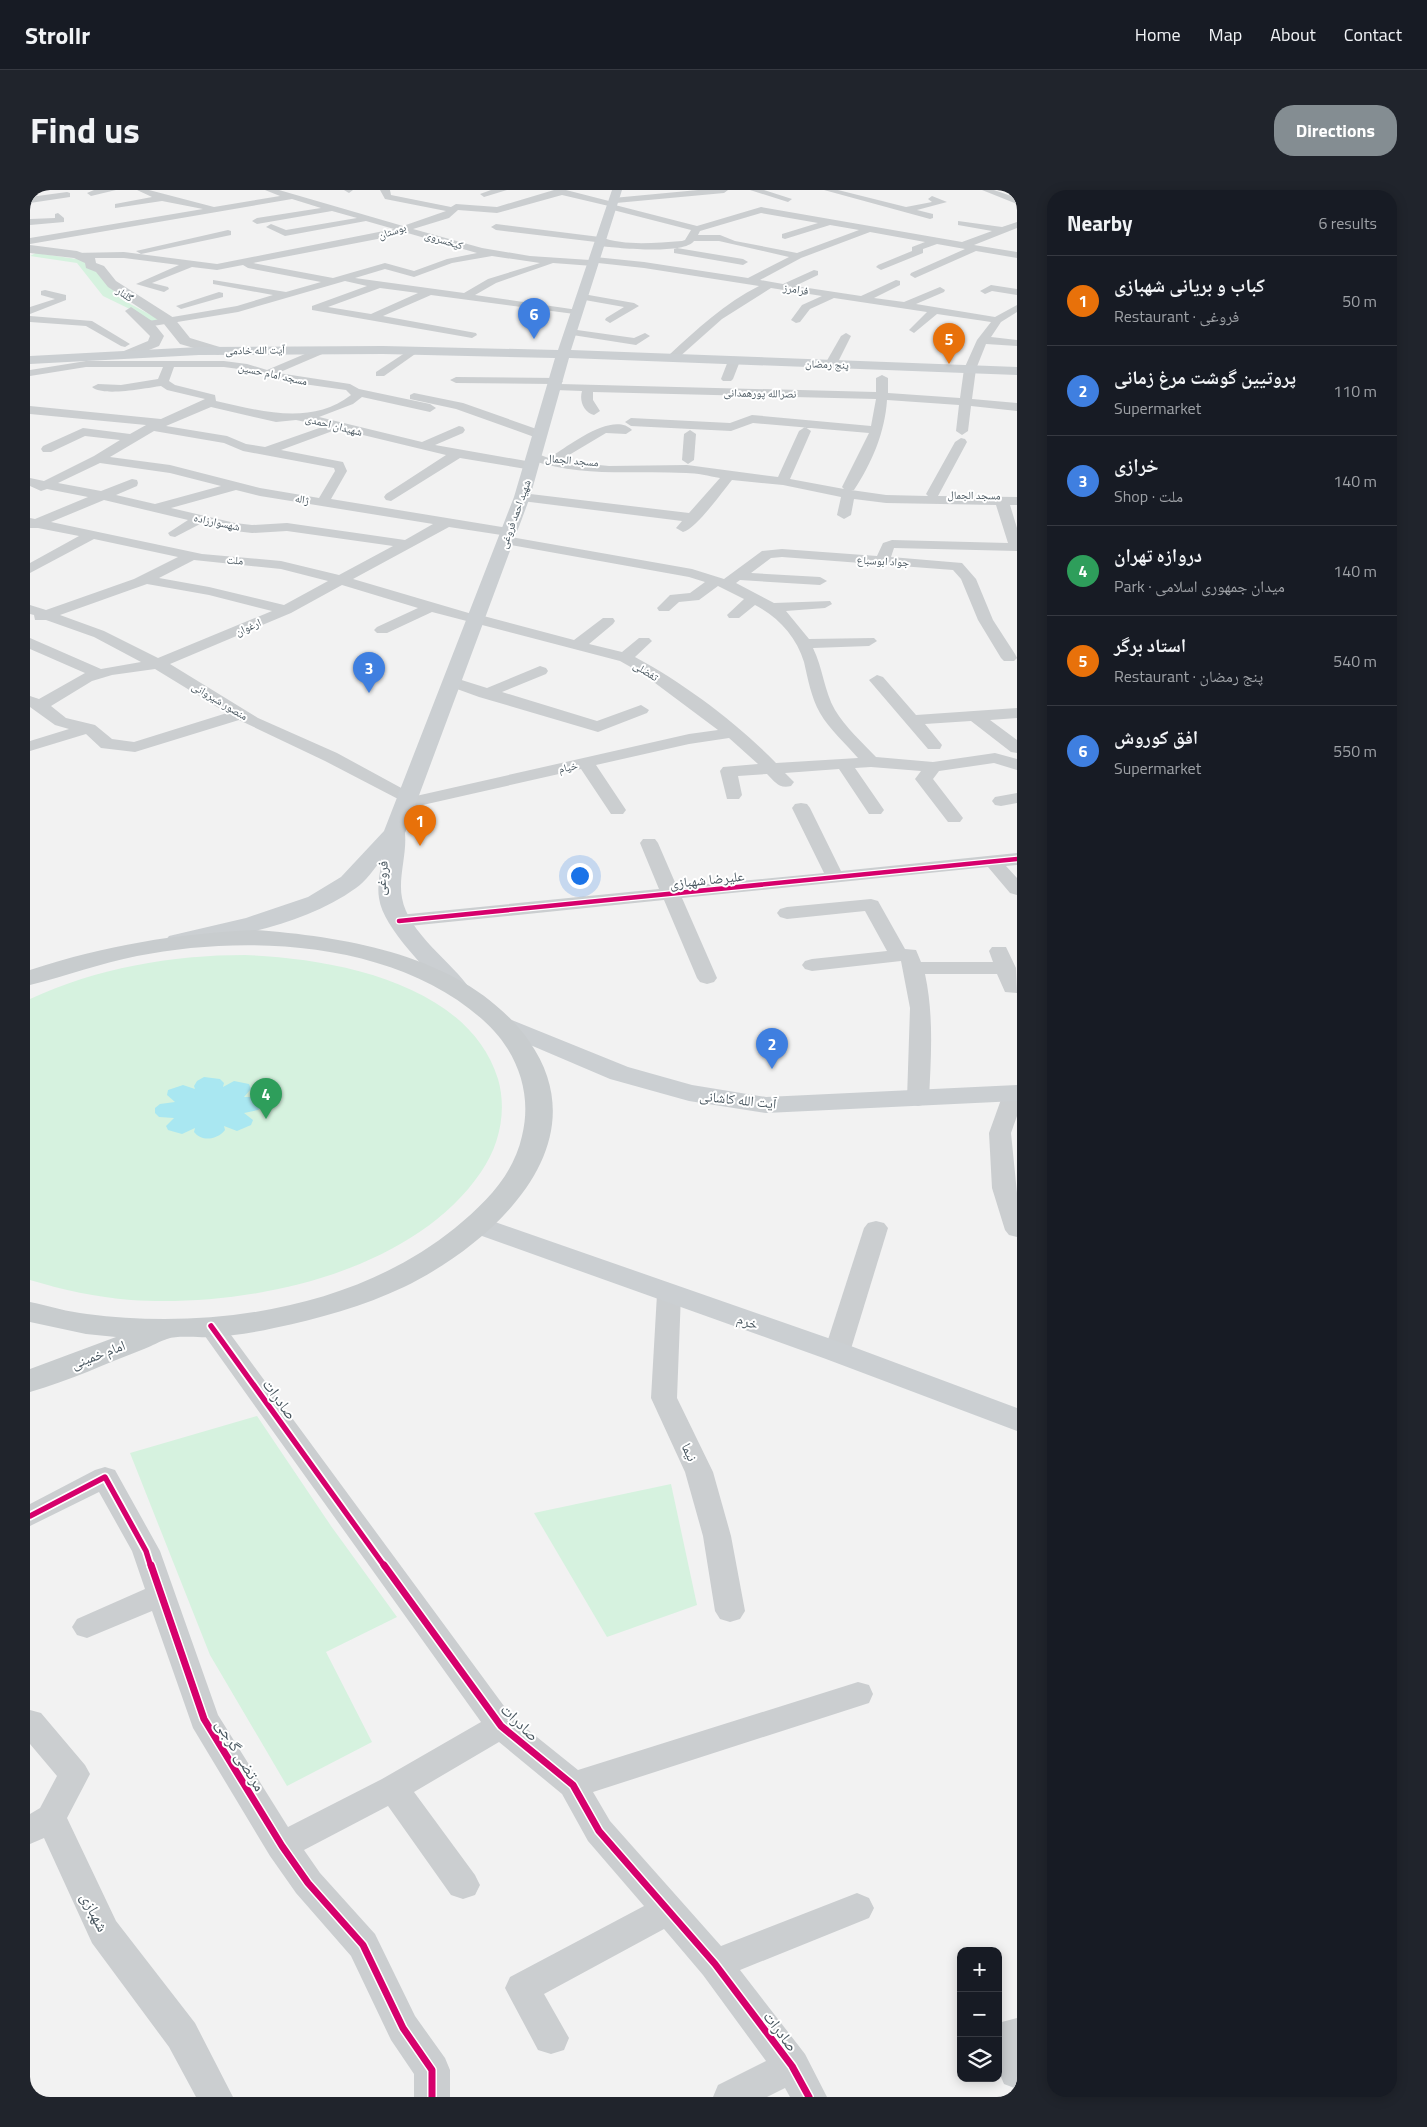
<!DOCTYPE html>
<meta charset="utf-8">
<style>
body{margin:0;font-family:"Titillium Web","Noto Naskh Arabic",sans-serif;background:#20242c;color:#f1f3f6}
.controls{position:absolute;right:15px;bottom:15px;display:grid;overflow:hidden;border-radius:10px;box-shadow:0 2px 12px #0003}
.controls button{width:45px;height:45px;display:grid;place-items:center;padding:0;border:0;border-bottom:1px solid #363941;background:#171b24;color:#f1f3f6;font:25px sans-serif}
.you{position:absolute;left:549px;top:685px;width:18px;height:18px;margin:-12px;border:4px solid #fff;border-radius:50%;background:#1a73e8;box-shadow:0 0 0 8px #1a73e833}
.badge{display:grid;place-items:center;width:32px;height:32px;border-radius:50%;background:#848d92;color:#fff;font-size:16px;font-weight:700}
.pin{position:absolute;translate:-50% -41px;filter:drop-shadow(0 1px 2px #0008)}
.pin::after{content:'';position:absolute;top:26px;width:18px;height:15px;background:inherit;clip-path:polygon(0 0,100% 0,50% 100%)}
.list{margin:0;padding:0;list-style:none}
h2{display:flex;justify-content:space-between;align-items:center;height:65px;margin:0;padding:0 20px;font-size:21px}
h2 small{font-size:16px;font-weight:400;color:#9ea1a6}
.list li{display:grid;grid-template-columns:32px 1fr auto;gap:15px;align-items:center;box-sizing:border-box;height:90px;padding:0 20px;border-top:1px solid #363941}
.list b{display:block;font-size:19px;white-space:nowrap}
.list p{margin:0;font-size:16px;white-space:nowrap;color:#9ea1a6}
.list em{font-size:16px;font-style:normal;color:#9ea1a6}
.icon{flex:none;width:28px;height:28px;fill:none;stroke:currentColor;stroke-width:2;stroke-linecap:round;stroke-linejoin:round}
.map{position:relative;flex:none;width:987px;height:1907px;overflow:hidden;border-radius:20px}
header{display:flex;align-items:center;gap:30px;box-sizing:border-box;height:70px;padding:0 25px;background:#171b24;border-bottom:1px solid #363941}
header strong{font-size:24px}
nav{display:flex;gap:28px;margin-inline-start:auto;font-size:18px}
.intro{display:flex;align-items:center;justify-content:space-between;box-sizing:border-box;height:120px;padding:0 30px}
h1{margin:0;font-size:35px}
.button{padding:12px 22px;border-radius:20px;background:#848d92;color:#fff;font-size:18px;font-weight:700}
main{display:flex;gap:30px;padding:0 30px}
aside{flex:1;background:#171b24;border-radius:20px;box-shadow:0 2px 12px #0003}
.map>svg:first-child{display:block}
.green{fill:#d6f2df}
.water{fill:#a9e7f1}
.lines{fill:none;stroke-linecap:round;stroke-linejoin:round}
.minor{fill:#cbced0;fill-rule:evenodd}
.tertiary{fill:#cbced0;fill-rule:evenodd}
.secondary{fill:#cbcfd2;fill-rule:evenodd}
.primary{fill:#c8ccce;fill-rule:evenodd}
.cycleway-far2-casing{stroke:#fff;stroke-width:7}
.cycleway-far1-casing{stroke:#fff;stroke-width:9}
.cycleway-casing{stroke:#fff;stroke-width:10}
.cycleway-far2{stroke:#d6006c;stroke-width:4.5}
.cycleway-far1{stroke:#d6006c;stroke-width:5.5}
.cycleway{stroke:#d6006c;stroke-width:7}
.labels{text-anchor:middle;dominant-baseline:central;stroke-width:4;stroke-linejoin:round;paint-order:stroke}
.far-street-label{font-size:11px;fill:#48565f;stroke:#fff}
.street-label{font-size:14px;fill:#48565f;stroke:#fff}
.near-street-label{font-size:16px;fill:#48565f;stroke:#fff}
</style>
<header>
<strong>Strollr</strong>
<nav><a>Home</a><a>Map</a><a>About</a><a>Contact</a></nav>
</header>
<div class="intro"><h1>Find us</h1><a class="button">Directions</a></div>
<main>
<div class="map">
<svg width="987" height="1907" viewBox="0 0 987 1907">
<rect width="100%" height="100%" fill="#f2f2f2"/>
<g class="green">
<path d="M6,63l47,7 11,9 27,30 41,22 -13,1 -11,-9 -35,-17 -26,-33 -47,-7z"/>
<path d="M215,765c86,3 223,27 253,124 9,31 2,66 -17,93 -69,102 -235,136 -350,128 -35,-3 -68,-10 -101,-20v-281c67,-31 141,-44 215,-44z"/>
<path d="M227,1226l74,110 66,91 -71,35 46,90 -85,44 -77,-131 -80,-202z"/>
<path d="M641,1294l26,121 -90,32 -73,-124z"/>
</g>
<path class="water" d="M174,887l16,2 4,4 -1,4 11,-6 15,3 2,5 -7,8h13l5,4 1,5 -5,4 -14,3 9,7 -2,5 -14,6 -13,-5 1,4c-8,10 -23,12 -31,2l1,-4 -13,6 -14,-4 -2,-4 8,-8 -15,-1 -4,-4v-5l5,-4 15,-2 -8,-7 1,-5 15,-5 12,4 -1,-3 3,-5z"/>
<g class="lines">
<g class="minor">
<path d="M64,0h22l-25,6 -4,-3z"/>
<path d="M107,0h12l65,17 66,-11 -15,-6h14l124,36 43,-15 -61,-12 -5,-9h10l1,5 60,12 5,-3 41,3 57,-17h12l43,11 4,-3 85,-8h30l-4,3 -108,10 -1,2 82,21 64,-19 201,35 30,-11 -34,-6v-4l44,6 15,-5v6l-43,17 43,7v6l-41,-7 -61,27 -5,-3 1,-2 54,-24 -28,-5 -14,5v4l-42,17 -5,-3 2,-2 34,-14v-4l13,-5 -55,-10 -69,26 -41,22 23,4 31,-14 4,1v4l-23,11 66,10 35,-16 4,1v4l-26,13 30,4 36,-15 5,3 -1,2 -28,12 79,13 22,-12v7l-16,10 -10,15 26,3v6l-31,-2 -10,25 -4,30 45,4v8l-46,-5 -3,25 -6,4 -6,-4 3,-26 -72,-5c-2,32 -15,63 -33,90h-3l35,5 42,1 -2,-2 29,-52 6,-4 4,1 2,3 -29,54 79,1v8h-7l7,23v23l-123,-3 -3,9 71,6 14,16 17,41 22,34 2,4 -3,3h-10l-3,-3 -23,-38 -17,-41 -8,-9 -171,-13 -11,1 -20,15 69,4 7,4 -7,4 -80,-5 -4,3 38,20 56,-2 2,3 -7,4 -39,3 23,28 65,-1 3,3 -8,5 -56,2c10,20 11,43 22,62 10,17 28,33 41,47l57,5 62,-9 22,6v11l-23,-7 -55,8 -6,8 30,39 -3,4h-12l-33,-43 6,-8 -50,-4 -16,1 29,42 -3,4h-12l-30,-45 -54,4 9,9 -3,4c-12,3 -16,-4 -24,-12l-29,2 4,19 -3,4h-12l-7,-28 3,-4 35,-3 -29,-26 -40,6 -93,21 30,45 -3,4h-12l-30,-45 -176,40 -6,-1 -3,-4 4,-4 -75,-39 -86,-41 -104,32 -34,-4 -15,-14 -56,17v-10l39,-12 -14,-4 -25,-18v-11l9,3 46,-26 -55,-24v-11l71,31 40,-7 -47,-25 -48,-17h-11l-1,-5 -4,-1v-9l16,5 88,-31 44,-22 -84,-18 -64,34v-10l49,-27 -41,-8h-8v-10l5,1 53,-22 -41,-8 -6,2 -11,-5v-8l14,3 50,-25 26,-16 -35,-4 -34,16h-8l-2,-3 2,-3 40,-18 47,6 16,-9 -116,-11v-8l131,13 44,-20 -38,-9 -6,-4c-15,2 -58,11 -69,1l6,-3 23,1 37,-6 5,-12h-77l-56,9v-6l56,-9h138l23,3 20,6 52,-22h8v4l-49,21 72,11 9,5 71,15 6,4 -6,4 -68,-15 -9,7 -34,13 103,25 37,-16 4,1 2,3 -2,3 -28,12 97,17 6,4 -6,4 -72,-12 -69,43 -5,-1 -2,-3 2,-3 60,-39 -108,-26 -57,21 62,12 4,9 -16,28 177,29 7,4 -7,4 -59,-9 -96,52 119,35h4l98,26 29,-22h10l2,3 -2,3 -24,20 33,8 17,-14h10l3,3 -17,16c50,27 101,65 141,106l82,-5c-12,-14 -29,-29 -38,-45 -9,-16 -12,-34 -16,-51 -8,-26 -26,-45 -49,-57l-16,13h-10l-2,-3 17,-16 -26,-13 -19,14 -20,2 -10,9h-10l-2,-3 13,-13 20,-2 15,-11 -16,-5 -184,-33 -7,-4 2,-3 5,-1 187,33 32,10 38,-28 20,-2 95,7 6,-13 9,-3 116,3 -12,-38 -110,-2 -32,-4 -3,16 -7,4 -7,-4 4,-18 -58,-12 -51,-5c-10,12 -36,49 -49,52l-7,-4 6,-7 -160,-20 -7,-4 7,-4 167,20 31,-35c-11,-2 -23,-5 -34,-5 -54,-3 -103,5 -155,-13l-2,-3 6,-4 19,7 -1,-3 2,-3c16,-10 59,-43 77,-24l-6,4 -20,-1 -47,28 50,5 78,-1 91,12 21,-46 6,-4 6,4 -21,48 54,10 -2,-2 27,-54 -116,-10 -22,8 -100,-5 -6,-4 6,-4 99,5 22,-8 119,11 5,-27 -283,-7v8l7,11 -6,4c-10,-3 -15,-14 -12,-24l-27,-1 -6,-3 3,-3 -96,-1 -6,-3 6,-3 101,1 6,3 -3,3 316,8v-14l6,-3 6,3v15l72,5 4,-29 13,-29 14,-18 -54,-8 -23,19 -5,-3 18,-18 -93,-14 -24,11 -10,13 -4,1 -5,-3 11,-15 20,-9 -51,-8 -49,31 -45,40 -4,1 -6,-3 2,-2c28,-26 56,-52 90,-69l-115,-18 -46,-5 -5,3 -40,-3 -57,20 -21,12 103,15 4,1v4l-151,-20 -48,21 93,17 1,2 -5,3 -160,-28v-4l55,-20 -22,-5 -107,31 -91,15 -5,-3 1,-2 94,-16 36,-11 -60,-11v-4l73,12 35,-10 -73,-14 -5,-3 -26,5 -25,-3 -40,16 16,4 1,2 -5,3 -28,-8 43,-19 -55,-7h-47l-5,-3 2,-2 50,-1 93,12 177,-35 -28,-8 -81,15 -19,-9 5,-3 15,6 71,-12 -25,-7 -75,13 -5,-3 5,-3 64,-10 -29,-9 -262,45v-6l173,-29 -41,-8 -47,7v-4l37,-7zM532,5l51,12v3l78,20 -6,10 -3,1c-29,2 -57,5 -82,-4l-104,-13 -5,3 5,3 100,12 4,4c17,2 84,9 94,-5h25l70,16 -41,21 -104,-16 -49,-5 -5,3 -60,-4 -48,-8 -69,-19 36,-11 9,-8 39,3zM731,23l57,10 -36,11v4l3,1 45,-14 29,5 -62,23 -62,-12 -15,-6h-22l2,-4zM374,42l73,21 -30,6 -33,12 -29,-8 -52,15 -80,-15 140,-27zM462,66l48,7 -52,16 -24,14 -109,-15 30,-9 29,8 38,-14zM350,98l38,5 -47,21 -43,-7zM144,177h50l22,3 36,11 64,9 5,5c-40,31 -90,16 -135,6l-1,-6 -40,-10 -6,-4zM181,217l65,15 20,-2 29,6 -60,21 -19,-3 -19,-8 -61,-10zM124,241l70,12 19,8 91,17 1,3 -16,27 -59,-10 -90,-23 -60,-8zM70,273l70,10 51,13 -66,18 -39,-9 21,-9 1,-3 -1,-3 -5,-1 -31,12 -43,-8zM206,300l24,6 173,28 -28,16 -118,-17 -35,2 -17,-2 -64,-15zM74,310l84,20 -20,13 2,3 5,1 27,-14 33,8 17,2 35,-2 106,15 -54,29 -58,-14 -79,-7 -151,-32zM164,370l87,9 47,12 -44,24 -75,-18 -50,-9zM117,394l62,11 63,16 -114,47 -54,-27 -44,-16zM312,395l76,23 -41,19 -3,3 3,3h10l45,-21 188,49 23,13 75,56 -29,4 -273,62 -79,-43 -79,-35 -88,-54 121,-51zM125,479l72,44 -93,29 -22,-3 -17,-14 -29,-7 -15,-12 41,-25 20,-6z"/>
<path d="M314,0h9l-4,3z"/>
<path d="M461,0h16l-23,7 -4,-3z"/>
<path d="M720,0h14l28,9 -4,3z"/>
<path d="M794,0h14l68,17 26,-5 -4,-3 4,-3 15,6 -30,8 16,4v4l-3,1z"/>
<path d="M952,0h12l23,8v6z"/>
<path d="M37,2l3,1v4l-40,6v-6z"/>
<path d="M28,23l6,5v4l-34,3v-6l25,-1v-4z"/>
<path d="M198,40l3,1v4l-90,19 -5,-3z"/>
<path d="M647,58l66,11 5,3 -5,3 -69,-12v-4z"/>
<path d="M961,95l26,4v6l-25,-4 -7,3 -5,-3z"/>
<path d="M15,100l21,5v5l-36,14v-7l25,-8 -14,-4v-4z"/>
<path d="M189,102l4,1v4l-42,12 -5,-3z"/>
<path d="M553,104l51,9 5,3 -29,17 -5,-3 1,-2 18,-11 -45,-8 -1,-2z"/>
<path d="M0,126l62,5 38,23 -5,3 -4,-1 -35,-20 -56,-4z"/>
<path d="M540,139l64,9 11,-5 5,3 -14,9 -70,-11v-4z"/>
<path d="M816,143l5,3 -14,28 -2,2h-8l-2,-2 16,-28z"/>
<path d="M384,157l4,1v4l-34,24h-8v-4z"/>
<path d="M704,168l6,3 -7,18 -2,2h-8l-2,-2 7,-18z"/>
<path d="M384,203l49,10 82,29 2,3 -2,3h-8l-81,-29 -46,-10v-4z"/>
<path d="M660,240l6,4 -2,26 -6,4 -6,-4 2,-26z"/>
<path d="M510,476l6,2 2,3 -2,3 -44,18 95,29 44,-16 8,5 -2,3 -49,19 -119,-35 -33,-12 -2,-3 8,-5 35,11z"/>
<path d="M847,485l6,2 33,38 101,-7v10l-27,2 27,20v13l-6,-1 -40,-31 -46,3 17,21 -2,4h-12l-59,-69z"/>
<path d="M987,603v10l-16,3 -6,-1 -3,-4 3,-4z"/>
<path d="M771,613l6,1 3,4 31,63 176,-18v12l-11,1 11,12v17l-7,-2 -22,-26 -306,31 35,80 -3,4 -7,2 -7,-2 -3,-4 -33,-78 -265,27 -7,-2 -3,-4 3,-4 7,-2 260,-26 -19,-46 3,-4h12l3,4 19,44 147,-14 -32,-65 3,-4z"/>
<path d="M841,709l7,2 27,48 11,1 5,12h72l-4,-11 3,-4h14l10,21 1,25 -12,-1 -8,-18h-72c9,42 6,83 4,125l-3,5 -8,2 -8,-2 -3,-5 3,-91 -9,-47 -89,10 -7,-2 -3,-4 3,-4 7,-2 75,-8 -22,-40 -78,8 -7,-2 -3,-4 3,-4 7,-2z"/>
<path d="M984,897l3,1v28l-6,17 6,60v44l-8,-2 -4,-5 -13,-42 -3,-55 14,-39 3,-5z"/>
<path d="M846,1031l8,2 4,5 -38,124 -4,6 -9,3 -9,-3 -4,-6 40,-124 4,-5z"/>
<path d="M639,1096l9,2 3,6 -4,104 36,74 18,64 14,75 -5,8 -10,3 -10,-3 -5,-8 -12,-75 -18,-64 -34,-74 6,-104 3,-6z"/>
<path d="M181,1128l9,2 292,397 66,53 280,-88 11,3 4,9 -4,9 -276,89 17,29 111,125 136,-53 12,5 5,10 -5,10 -129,52 65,84 22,43h-37l-5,-9 -18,9h-54l5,-12 48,-24 -63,-86 -39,-46 -120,65 25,44 -5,12 -13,4 -13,-4 -33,-62 5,-11 134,-71 -56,-65 -26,-47 -63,-52 -85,50 61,83 5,10 -5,10 -12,4 -12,-4 -63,-89 -84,44 16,23 55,61 40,82 30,42 5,12v27h-36v-23l-23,-34 -40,-84 -55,-63 -26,-37 -77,-128 -41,-117 -65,27 -10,-3 -5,-8 5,-8 68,-30 -13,-38 -33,-59 -69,34v-22l65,-34 10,-3 10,3 45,81 58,164 70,112 94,-48 99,-57 -279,-390 -4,-6 4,-6z"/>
<path d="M0,1520l11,3 44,52 5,9 -23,44 49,103 79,102 38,74h-37l-27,-50 -77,-104 -48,-105 -14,6v-30l10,-6 17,-32 -27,-32z"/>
<path d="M987,1828v71l-13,-5 -6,-14v-47z"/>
</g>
<g class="tertiary">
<path d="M0,55l47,6 18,7 1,5 8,3 12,15 58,37 16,20 33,10 2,3 -7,4 -38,-11 -16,-20 -56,-37 -12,-15 -10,-4 -1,-5 -11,-5 -44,-5z"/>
<path d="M101,117l21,14 12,15 -5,10 -30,12 -7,-4 2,-3 24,-10 2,-5 -25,-25z"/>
</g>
<g class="secondary">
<path d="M582,0h10l-51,160 446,17v8l-448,-17 -39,139 -125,336c2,22 -7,44 -3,65 6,35 50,64 69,92l-3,5 -9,2 -9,-2c-20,-23 -67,-66 -71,-97 -2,-12 1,-26 3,-39 -8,10 -16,22 -26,29 -51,37 -119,47 -179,60l-8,-2 -4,-5 4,-5 77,-18 62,-21 33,-20 43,-46 130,-334 41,-139 -172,-4 -184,1 -169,9v-8l169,-9 184,-1 175,4z"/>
<path d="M472,826l126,51 64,18 74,12 251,-12v16l-251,12 -77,-12 -79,-22 -117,-50 -4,-5 4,-5z"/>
<path d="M448,1026l370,129 169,63v23l-191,-72 -358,-128 -4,-6 4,-6z"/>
</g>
<path class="primary" d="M225,740c96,7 214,27 274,111 73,104 -37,203 -125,246 -40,19 -86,32 -130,41 -21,5 -44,8 -66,9 -12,1 -29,-2 -41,2 -7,2 -15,7 -23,10 -37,14 -75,32 -114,43v-23l86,-32 -30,-3 -56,-12v-20c19,4 38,10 57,12 124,16 268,-5 368,-86 30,-25 58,-52 67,-92 11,-44 -6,-87 -39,-116 -88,-79 -235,-86 -346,-64 -36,7 -71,20 -107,29v-15c77,-25 144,-36 225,-40z"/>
<g class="cycleway-far2-casing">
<path id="cycleway-far2" d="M369,731l618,-62"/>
</g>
<g class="cycleway-far1-casing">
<g id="cycleway-far1">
<path d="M181,1136l174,241"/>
<path d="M0,1326l75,-39 41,74 5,16"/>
</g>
</g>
<g class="cycleway-casing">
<g id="cycleway">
<path d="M121,1375l53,154 78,127 26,37 55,62 40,83 29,42v27"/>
<path d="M354,1375l117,161 72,59 26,46 116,133 77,102 17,31"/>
</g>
</g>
<use href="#cycleway-far2" class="cycleway-far2"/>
<use href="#cycleway-far1" class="cycleway-far1"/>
<use href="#cycleway" class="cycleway"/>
</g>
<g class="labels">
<g class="far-street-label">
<text transform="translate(362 41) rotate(-18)">بوستان</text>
<text transform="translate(414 50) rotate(17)">کیخسروی</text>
<text transform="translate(766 99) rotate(9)">فرامرز</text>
<text transform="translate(95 104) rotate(35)">گلنار</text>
<text transform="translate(225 160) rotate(-1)">آیت الله خادمی</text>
<text transform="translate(797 174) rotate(2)">پنج رمضان</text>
<text transform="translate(243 184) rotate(12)">مسجد امام حسین</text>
<text transform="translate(730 203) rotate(1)">نصرالله پورهمدانی</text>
<text transform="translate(304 235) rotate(14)">شهیدان احمدی</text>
<text transform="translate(542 270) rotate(5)">مسجد الجمال</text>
<text transform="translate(944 305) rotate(1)">مسجد الجمال</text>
<text transform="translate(272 309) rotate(9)">ژاله</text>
<text transform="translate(485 324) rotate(-70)">شهید احمد فروغی</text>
<text transform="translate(187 332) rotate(12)">شهسوارزاده</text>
<text transform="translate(205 370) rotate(4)">ملت</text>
<text transform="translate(853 371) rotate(3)">جواد ابوسباع</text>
<text transform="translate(218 437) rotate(-24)">ارغوان</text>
<text transform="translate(616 481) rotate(32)">تفضلی</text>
<text transform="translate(190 511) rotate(31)">منصور شیروانی</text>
<text transform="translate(538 577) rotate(-13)">خیام</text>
</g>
<g class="street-label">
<text transform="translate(351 688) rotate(-85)">فروغی</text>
<text transform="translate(677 689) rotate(-6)">علیرضا شهبازی</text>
<text transform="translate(708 909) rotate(6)">آیت الله کاشانی</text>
<text transform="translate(718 1131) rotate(19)">خرم</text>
<text transform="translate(68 1164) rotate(-21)">امام خمینی</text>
<text transform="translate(660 1262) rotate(65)">نیما</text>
</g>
<g class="near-street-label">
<text transform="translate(250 1209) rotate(54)">صادرات</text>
<text transform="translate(490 1532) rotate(44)">صادرات</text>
<text transform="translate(211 1565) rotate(59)">مرتضی گرجی</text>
<text transform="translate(65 1722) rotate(63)">شهبازی</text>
<text transform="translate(751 1841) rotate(53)">صادرات</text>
</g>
</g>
</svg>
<div class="controls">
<button>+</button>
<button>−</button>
<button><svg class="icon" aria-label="layers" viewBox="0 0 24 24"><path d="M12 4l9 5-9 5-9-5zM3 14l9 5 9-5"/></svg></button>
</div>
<div class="you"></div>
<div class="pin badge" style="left:390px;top:656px;background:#e8710a">1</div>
<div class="pin badge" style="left:742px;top:879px;background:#3f7fe0">2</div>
<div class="pin badge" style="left:339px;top:503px;background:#3f7fe0">3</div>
<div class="pin badge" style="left:236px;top:929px;background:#2e9e5b">4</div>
<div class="pin badge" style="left:919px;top:174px;background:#e8710a">5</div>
<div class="pin badge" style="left:504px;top:149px;background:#3f7fe0">6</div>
</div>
<aside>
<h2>Nearby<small>6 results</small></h2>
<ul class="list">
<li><span class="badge" style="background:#e8710a">1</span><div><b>کباب و بریانی شهبازی</b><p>Restaurant · فروغی</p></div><em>50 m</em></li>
<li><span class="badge" style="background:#3f7fe0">2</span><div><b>پروتیین گوشت مرغ زمانی</b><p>Supermarket</p></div><em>110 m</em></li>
<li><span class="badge" style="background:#3f7fe0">3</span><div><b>خرازی</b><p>Shop · ملت</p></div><em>140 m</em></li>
<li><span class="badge" style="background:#2e9e5b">4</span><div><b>دروازه تهران</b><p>Park · میدان جمهوری اسلامی</p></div><em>140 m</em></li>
<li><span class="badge" style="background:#e8710a">5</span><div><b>استاد برگر</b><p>Restaurant · پنج رمضان</p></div><em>540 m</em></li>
<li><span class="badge" style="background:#3f7fe0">6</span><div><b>افق کوروش</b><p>Supermarket</p></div><em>550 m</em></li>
</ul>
</aside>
</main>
